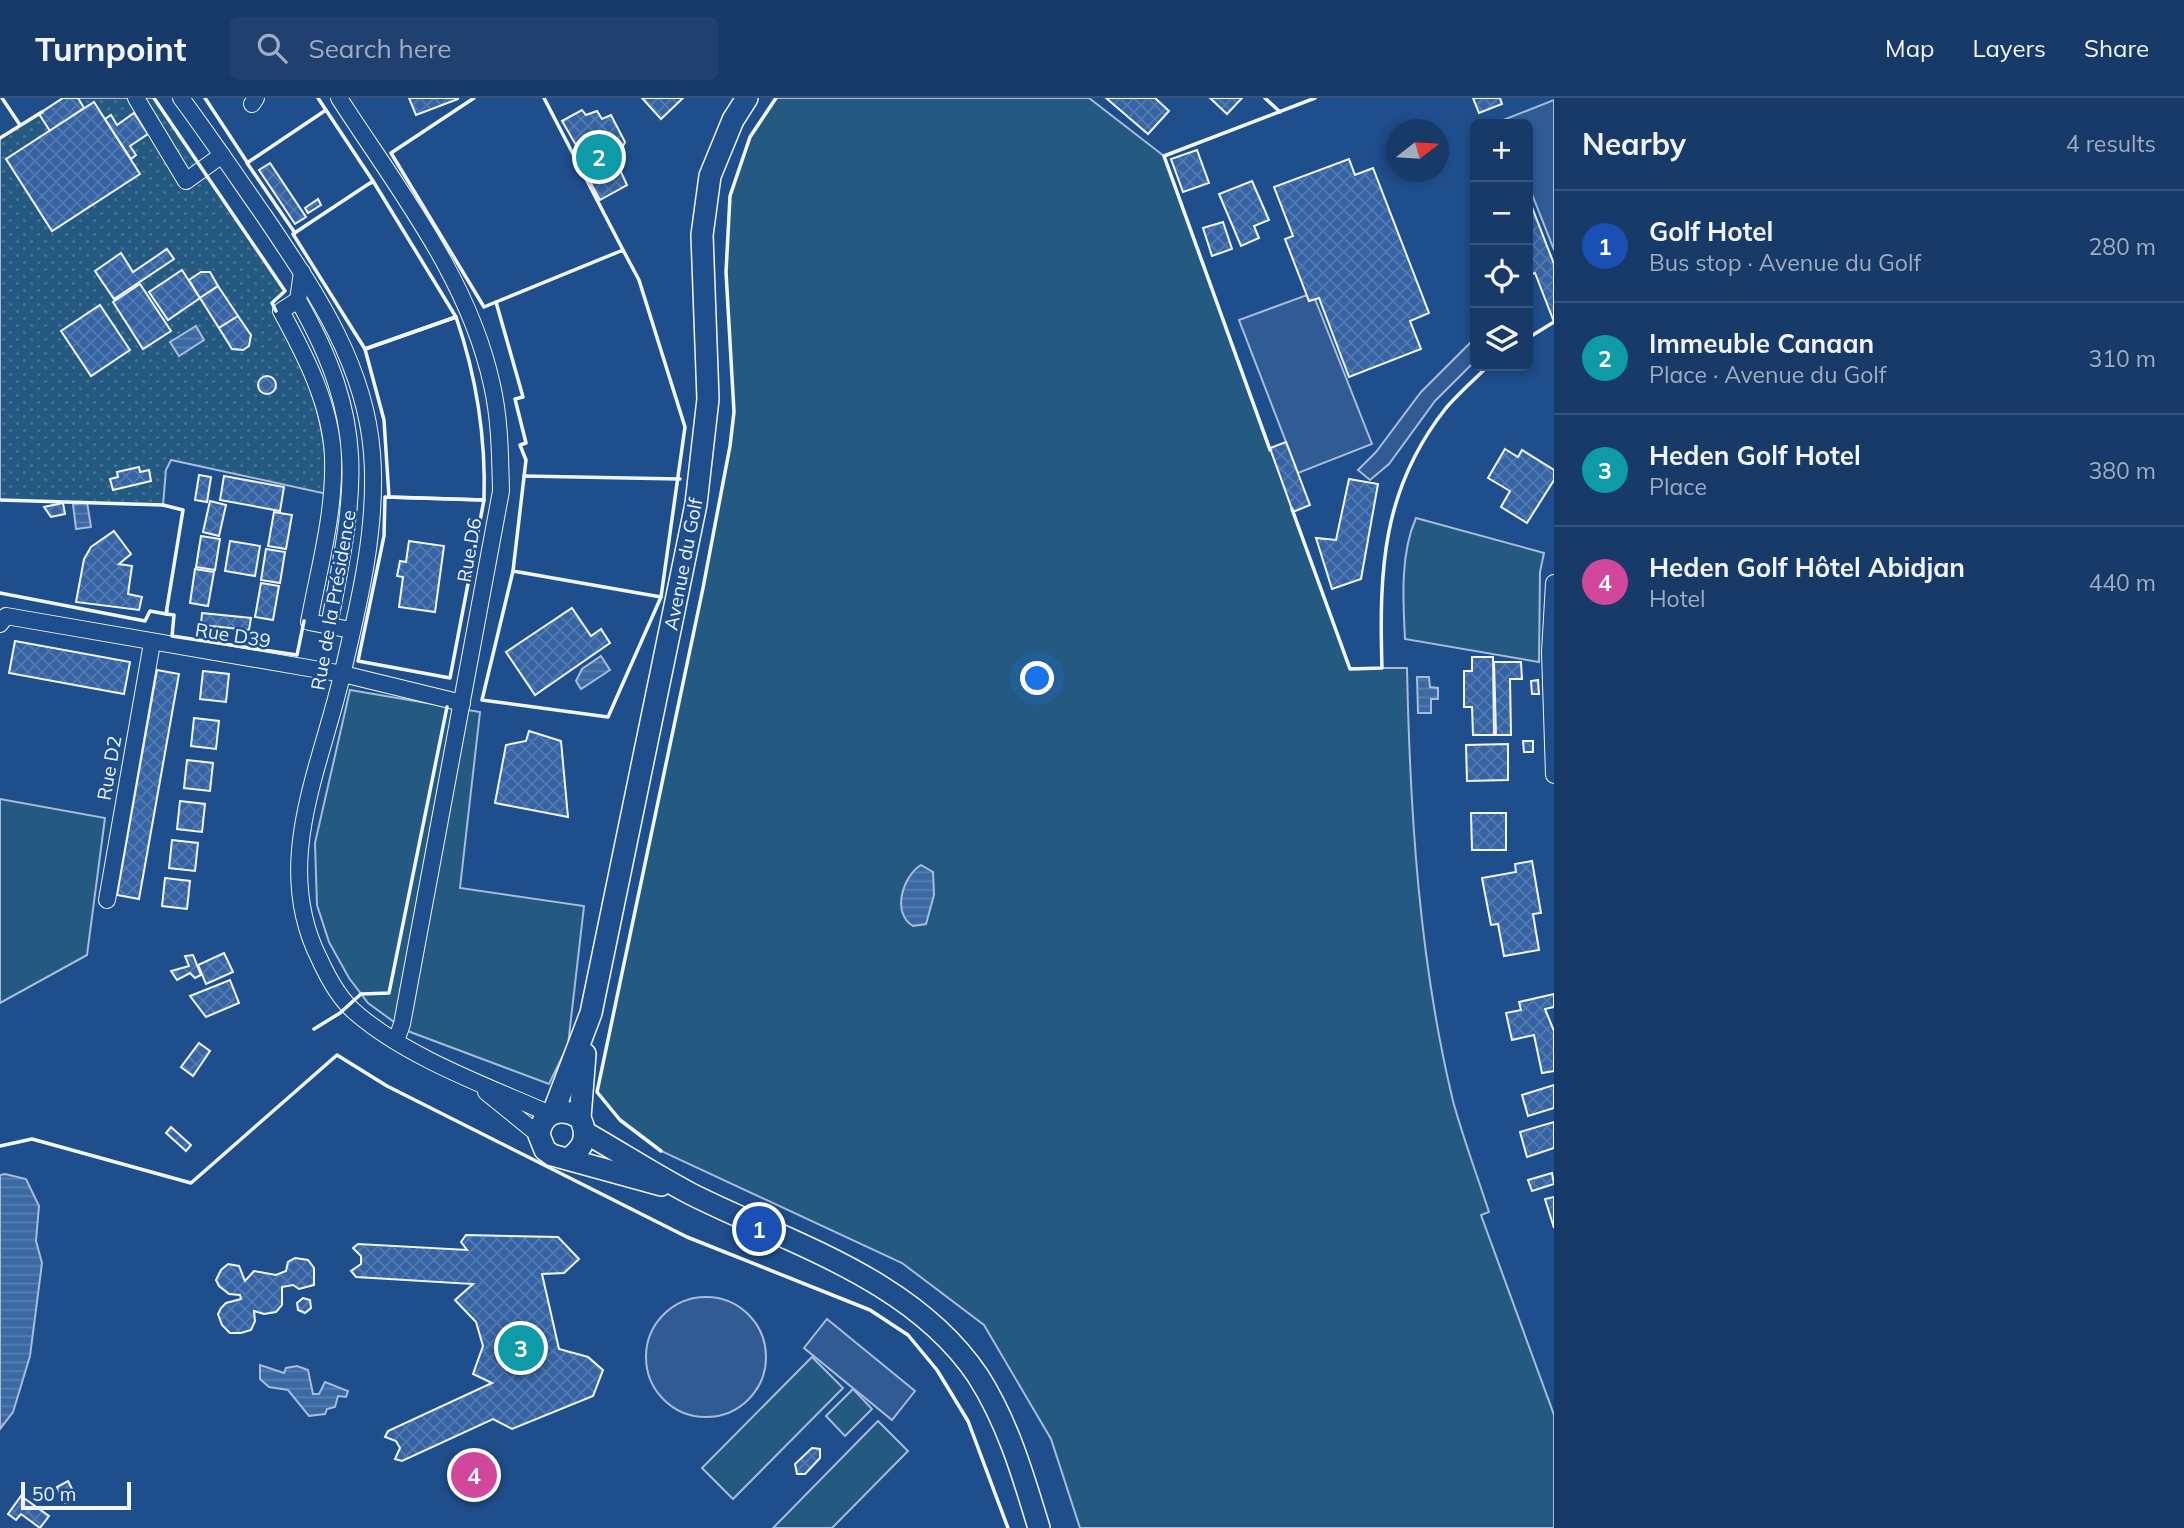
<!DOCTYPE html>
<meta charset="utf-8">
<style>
body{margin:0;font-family:Mulish,sans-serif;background:#20416f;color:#f1f3f6}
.controls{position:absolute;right:21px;top:21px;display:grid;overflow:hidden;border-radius:10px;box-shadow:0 4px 10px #0003}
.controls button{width:63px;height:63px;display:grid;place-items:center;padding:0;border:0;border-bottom:2px solid #36547d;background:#173a69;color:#f1f3f6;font:35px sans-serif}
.compass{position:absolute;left:1386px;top:21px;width:63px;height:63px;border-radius:50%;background:#173a69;box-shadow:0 4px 10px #0003;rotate:73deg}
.scale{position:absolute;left:21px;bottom:18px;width:110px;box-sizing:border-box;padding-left:7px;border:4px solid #f2f6ff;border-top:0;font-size:19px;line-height:24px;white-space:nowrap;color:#f2f6ff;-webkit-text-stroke:5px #1f4e8c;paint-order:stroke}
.you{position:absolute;left:1038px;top:581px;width:24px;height:24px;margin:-18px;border:5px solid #fff;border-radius:50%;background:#1a73e8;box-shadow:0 0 0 10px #1a73e833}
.badge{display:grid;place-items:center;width:46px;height:46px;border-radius:50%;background:#ffb74d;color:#fff;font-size:23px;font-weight:700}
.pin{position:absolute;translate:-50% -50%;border:4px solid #fff;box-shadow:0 2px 7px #0006}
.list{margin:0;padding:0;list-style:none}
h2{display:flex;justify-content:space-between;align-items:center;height:91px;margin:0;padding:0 28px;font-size:30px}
h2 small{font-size:23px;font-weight:400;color:#9eadc0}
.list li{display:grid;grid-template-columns:46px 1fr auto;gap:21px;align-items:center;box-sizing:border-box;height:112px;padding:0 28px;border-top:2px solid #36547d}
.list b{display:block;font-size:26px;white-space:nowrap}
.list p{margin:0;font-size:23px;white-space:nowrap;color:#9eadc0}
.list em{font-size:23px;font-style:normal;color:#9eadc0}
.icon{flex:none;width:38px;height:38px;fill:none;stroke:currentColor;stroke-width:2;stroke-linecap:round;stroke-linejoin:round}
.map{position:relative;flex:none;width:1554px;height:1430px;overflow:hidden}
header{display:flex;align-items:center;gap:42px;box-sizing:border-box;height:98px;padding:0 35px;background:#173a69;border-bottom:2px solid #36547d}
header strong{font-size:33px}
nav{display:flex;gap:38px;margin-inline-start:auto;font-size:24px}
.search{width:490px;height:63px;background:#20416f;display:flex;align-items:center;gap:18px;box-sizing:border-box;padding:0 24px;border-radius:10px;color:#9eadc0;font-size:26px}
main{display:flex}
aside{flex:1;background:#173a69}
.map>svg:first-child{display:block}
.grass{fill:#245a82;stroke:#a8bbd7;stroke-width:2}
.park{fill:url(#park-dots);stroke:#a8bbd7;stroke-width:2}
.parking{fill:#305b95;stroke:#a8bbd7;stroke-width:2}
.water{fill:url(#water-rules);stroke:#a8bbd7;stroke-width:2}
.building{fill:url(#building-cross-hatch);stroke:#f2f6ff;stroke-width:2}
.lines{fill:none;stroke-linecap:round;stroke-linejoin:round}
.minor-casing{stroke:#f2f6ff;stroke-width:18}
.major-casing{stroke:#f2f6ff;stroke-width:24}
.minor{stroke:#1f4e8c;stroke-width:16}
.major{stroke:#1f4e8c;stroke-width:21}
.wall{stroke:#f2f6ff;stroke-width:3.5}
.labels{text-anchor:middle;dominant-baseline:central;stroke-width:5;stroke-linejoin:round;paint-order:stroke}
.street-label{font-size:19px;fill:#f2f6ff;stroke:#1f4e8c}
</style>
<header>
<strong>Turnpoint</strong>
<div class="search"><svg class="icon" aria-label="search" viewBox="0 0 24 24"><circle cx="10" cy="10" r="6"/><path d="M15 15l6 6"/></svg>Search here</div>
<nav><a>Map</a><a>Layers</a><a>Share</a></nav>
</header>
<main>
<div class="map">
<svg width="1554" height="1430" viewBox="0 0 1554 1430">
<defs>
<pattern id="park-dots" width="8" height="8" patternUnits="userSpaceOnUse" patternTransform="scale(1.75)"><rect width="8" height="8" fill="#245a82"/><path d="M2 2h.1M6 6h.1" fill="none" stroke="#447295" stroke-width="1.8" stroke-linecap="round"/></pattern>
<pattern id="water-rules" width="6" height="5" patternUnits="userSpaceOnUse" patternTransform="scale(1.75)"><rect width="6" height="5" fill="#3b69a3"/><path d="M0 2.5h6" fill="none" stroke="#587fb1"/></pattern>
<pattern id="building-cross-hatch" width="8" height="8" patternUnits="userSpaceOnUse" patternTransform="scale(1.75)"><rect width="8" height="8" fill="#3563a3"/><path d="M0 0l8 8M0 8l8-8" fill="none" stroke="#537ab1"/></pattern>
</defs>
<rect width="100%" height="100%" fill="#1f4e8c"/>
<g class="grass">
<path d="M776,0h313l75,58 186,512h57c3,144 12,292 46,433 10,37 24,74 36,111l-8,3 73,200v113h-474l-29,-89 -67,-114 -82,-62 -241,-112 -41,-31 -23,-28 106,-504 27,-142 4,-34 -8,-139 4,-77 20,-59z"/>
<path d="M1416,420l128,35 -4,19 -1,90 -134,-23c-2,-39 -5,-85 11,-121z"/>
<path d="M350,592l130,22 -20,176 124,18 -16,139 -19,39 -144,-54 -37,-27 -19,-25 -20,-36 -12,-37 -2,-62z"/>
<path d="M0,701l105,19 -18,137 -87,48z"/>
<path d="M812,1259l31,31 -110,111 -31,-31z"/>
<path d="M853,1291l19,20 -27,27 -19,-20z"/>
<path d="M878,1323l30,30 -76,77h-59z"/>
</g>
<path class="park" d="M63,0h91l131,193 -13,12c33,69 56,113 55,191l-156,-34 -5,10 -3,35 -163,-5v-362z"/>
<g class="parking">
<path d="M1554,2v150l-26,-66v-60h-35z"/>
<path d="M1307,197l2,6 6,-2 57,145 -74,29 -59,-153z"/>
<path d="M1475,240v23l-40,40 -46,63 -19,16 -12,-10 18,-18 45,-60z"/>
<circle cx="706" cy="1259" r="60"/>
<path d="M827,1221l88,72 -23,29 -88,-72z"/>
</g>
<g class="water">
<path d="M196,228l8,14 -25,16 -9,-14z"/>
<path d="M87,404l4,25 -15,2 -3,-25z"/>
<path d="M601,558l9,14 -29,19 -5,-8 6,-12z"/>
<path d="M1417,579h12l1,10 8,1v11h-7v14h-13z"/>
<path d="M921,767l12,7 1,23 -8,29 -13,2c-22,-13 -10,-50 8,-61z"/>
<path d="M5,1076l21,5 13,27 -3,35 6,22 -12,93 -17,56 -13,17v-254z"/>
<path d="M260,1267l24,8 2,-5 11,-2 11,4 5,24h6l6,-12 23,9 -2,6 -8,-1 -3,11 -8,2 -2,5 -16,2 -21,-26 -19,-3 -9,-8z"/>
</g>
<g class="building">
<path d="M63,0h15l6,10 -34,23 -11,-17z"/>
<path d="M409,0h49v1l-42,16z"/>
<path d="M642,0h41l-22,21z"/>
<path d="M1106,0h49l14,13 -21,23z"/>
<path d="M1210,0h32l-15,16z"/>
<path d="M1473,0h27l2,6 -23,9z"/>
<path d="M94,4l46,72 -88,57 -46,-72z"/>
<path d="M582,12l4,5 11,-4 5,8 9,-4 14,27 -9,19 11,24 -27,15 -20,-37v-11l-18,-31z"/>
<path d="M134,15l14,21 -18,12 6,9 -5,4 -26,-40 6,-4 6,10z"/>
<path d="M1197,52l12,33 -26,9 -12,-33z"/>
<path d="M1349,61l6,16 18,-7 56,145 -19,8 11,28 -72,28 -30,-79 -10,3 -24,-62 8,-3 -19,-49z"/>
<path d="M270,65l36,54 -11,7 -36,-54z"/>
<path d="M1252,83l17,39 -15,6 5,12 -18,8 -22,-52z"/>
<path d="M318,101l3,6 -13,8 -3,-5z"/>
<path d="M1530,104l24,62v58l-19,-49 -6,2 -1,-4z"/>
<path d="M1223,124l9,27 -20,7 -9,-28z"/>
<path d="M167,151l7,10 -60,40 -19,-28 26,-18 12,19z"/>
<path d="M182,172l18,28 -32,22 -19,-28z"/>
<path d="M201,174h9l8,14 -18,12 -11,-18z"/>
<path d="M140,186l31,47 -28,18 -30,-47z"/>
<path d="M218,188l20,30 -19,12 -19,-30z"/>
<path d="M100,207l30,45 -39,26 -30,-45z"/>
<path d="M238,218l13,19 -2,11 -6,4 -11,-1 -13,-21z"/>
<circle cx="267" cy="287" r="9"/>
<path d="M1286,344l24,63 -17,7 -23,-64z"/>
<path d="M1505,351l13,8 4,-7 32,20v10l-27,43 -26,-16 9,-16 -22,-13z"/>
<path d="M139,369l1,5 9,-2 2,11 -38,9 -3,-11 8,-2 -1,-5z"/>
<path d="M199,377l12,2 -4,25 -12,-2z"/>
<path d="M224,378l60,11 -4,24 -60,-11z"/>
<path d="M1349,381l29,5 -17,95 -29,10 -16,-51 20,2z"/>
<path d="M210,403l16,4 -7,31 -16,-4z"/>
<path d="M63,405l2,11 -14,3 -7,-10z"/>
<path d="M274,414l18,3 -6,34 -18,-3z"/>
<path d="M114,433l17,23 -12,10 13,2 -4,28 14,3 -3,13 -63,-8 8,-43 7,-12z"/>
<path d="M201,438l19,3 -5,31 -19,-3z"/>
<path d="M230,443l30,5 -5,30 -30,-5z"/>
<path d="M409,443l35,5 -9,66 -36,-5 4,-30 -6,-1 3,-15 6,1z"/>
<path d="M266,451l19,3 -5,31 -19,-3z"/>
<path d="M195,471l19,3 -6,34 -18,-3z"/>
<path d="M261,485l18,3 -6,34 -18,-3z"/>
<path d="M572,510l19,28 10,-7 9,14 -75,52 -29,-43z"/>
<path d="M202,515l49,5 -2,12 -48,-5z"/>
<path d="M15,543l115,21 -6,32 -115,-21z"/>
<path d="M1472,559h21l1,78h-21l-1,-28h-8v-36h8z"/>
<path d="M1494,564h27l1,17h-12l1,56h-15z"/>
<path d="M157,572l22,4 -40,225 -22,-4z"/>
<path d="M203,573l26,3 -3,28 -26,-3z"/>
<path d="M1538,582l1,14h-7l-1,-13z"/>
<path d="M194,620l25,3 -3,28 -25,-3z"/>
<path d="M529,633l32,10 7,76 -73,-14 11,-58 20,-4z"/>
<path d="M1523,643h10v11h-9z"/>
<path d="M1508,646v36l-41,1 -1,-36z"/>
<path d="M187,662l26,3 -3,28 -26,-3z"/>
<path d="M180,703l25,3 -3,28 -25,-3z"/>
<path d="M1471,715h35v37h-34z"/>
<path d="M172,742l26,3 -3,28 -26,-3z"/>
<path d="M1532,763l9,52 -8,1 6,36 -35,6 -6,-32 -7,1 -9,-47 34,-6 -1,-8z"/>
<path d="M165,780l25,3 -3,28 -25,-3z"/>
<path d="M224,855l9,19 -27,12 -8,-19z"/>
<path d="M193,857l8,20 -6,3 -5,-5 -13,7 -6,-9 18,-5 -4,-10z"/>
<path d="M230,882l9,23 -33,14 -16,-21z"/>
<path d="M1554,896v13l-9,2 9,22v40l-12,2 -8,-38 -22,5 -6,-27 15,-3 -2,-8z"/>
<path d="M199,945l11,8 -17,25 -12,-9z"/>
<path d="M1554,987v23l-26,8 -6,-21z"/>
<path d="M1554,1024v26l-27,9 -7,-25z"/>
<path d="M171,1029l20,18 -5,6 -20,-18z"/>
<path d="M1552,1075l2,11 -22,7 -4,-11z"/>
<path d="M1554,1099v31l-9,-29z"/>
<path d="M466,1137l92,2 21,22 -15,14 -22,1 17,75 29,8 15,13 -10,26 -81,33 -19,-10 -91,42 -7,-2 5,-11 -4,-7 -11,-4 3,-6 104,-48 -19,-9 10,-28 -7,-24 -21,-22 18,-16 -117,-7 -5,-6 10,-7v-8l-8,-8 5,-4 109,6 -6,-8z"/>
<path d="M295,1160l13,2 6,8v17l-15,4 -6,-4 -11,2v18l-6,7 -12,2 -10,-3 1,10 -4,9 -10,3h-11l-8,-8 -4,-11 3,-6 5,-5 15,-4 -1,-4 -11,-1 -10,-8 -3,-6 5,-10 7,-6 11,2 6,15 9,-10 22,4 10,-4 2,-9z"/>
<path d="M303,1200l7,2 1,8 -6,5 -7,-3 -1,-7z"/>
<path d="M812,1350l8,1v9l-15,16h-8l-2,-10z"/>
<path d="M68,1383l8,16 -11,6 -8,-16z"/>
<path d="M21,1398l28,20 -9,12 -19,-14 -5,6 -8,-6z"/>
</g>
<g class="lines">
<g class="minor-casing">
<g id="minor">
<path d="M136,0l50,83 36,-26"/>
<path d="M181,0c29,39 56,79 84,119 49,73 100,146 107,236 6,73 -13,151 -30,222 -22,95 -70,189 -23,283 9,20 20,41 37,55 52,45 131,73 194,101"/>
<path d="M339,0c58,90 130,180 153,287 8,35 8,70 9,106l-99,533 -6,17"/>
<path d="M252,6l4,-6"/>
<path d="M302,174l-4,28 -17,11c24,44 50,94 52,146 2,55 -14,111 -24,165l42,8"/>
<path d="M298,202c72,126 57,191 31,326"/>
<path d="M1554,485l-4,69 4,123"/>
<path d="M0,526l6,-8 337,58 119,29"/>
<path d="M107,802l45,-257"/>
<path d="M486,994l53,43"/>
</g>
</g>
<g class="major-casing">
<g id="major">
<path d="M553,1015l38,-100 105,-509 12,-105 -6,-164 8,-59 23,-56 14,-22"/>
<path d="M580,1020l5,-64"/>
<path d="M586,1035c35,20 69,42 105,61 100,50 222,85 287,182 30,47 45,99 61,152"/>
<path d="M568,1061c16,-11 21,-23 12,-41 -19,-12 -38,-6 -41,17l6,15 7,5 109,30"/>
</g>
</g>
<use href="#minor" class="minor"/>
<use href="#major" class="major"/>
<g class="wall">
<path d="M2,0l18,27"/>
<path d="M154,0l131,193 -13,12 4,8"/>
<path d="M205,0l42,64"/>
<path d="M318,0l55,83 -2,2"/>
<path d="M474,0l-83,55 93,154 12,-5"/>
<path d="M544,0l79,152"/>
<path d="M1265,0l15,14"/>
<path d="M0,40l42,-26"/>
<path d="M373,83l83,136 -91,32 -72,-115z"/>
<path d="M295,135l-48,-70 79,-53"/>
<path d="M623,152l16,30 46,147 -24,170 -148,-26 13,-111 -6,-15 6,-2 -11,-44 8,-2 -27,-95z"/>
<path d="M456,219c21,61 30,119 28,183l-95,-3 -5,-77 -19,-71z"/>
<path d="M1528,240l26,-16"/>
<path d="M1270,352l-106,-294 151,-58"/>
<path d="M524,378l156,3"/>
<path d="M385,399l99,3 -34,178 -92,-17 26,-125z"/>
<path d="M0,402l163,5"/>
<path d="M163,407l20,5 -17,104 8,1 -2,21 125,19 7,-34"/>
<path d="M1292,411l58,160 32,-1c-3,-98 0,-179 64,-260 13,-15 28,-28 42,-42"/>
<path d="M513,473l-31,129 126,17 53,-120"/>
<path d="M0,495l145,28 5,-10 16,3 1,-3"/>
<path d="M314,931l26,-16 21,-19 28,-1 58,-286"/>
<path d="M0,1048l32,-7 159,44 146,-128 50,31 300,151 183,73 38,25 29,35 31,51 40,107"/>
<path d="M661,1053l-41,-31 -23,-28 106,-504 27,-142 4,-34 -8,-140 4,-76 20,-59 26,-39"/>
</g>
</g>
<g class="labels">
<g class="street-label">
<text transform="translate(469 452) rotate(-80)">Rue D6</text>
<text transform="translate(683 466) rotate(-79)">Avenue du Golf</text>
<text transform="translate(333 502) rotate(-80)">Rue de la Présidence</text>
<text transform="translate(233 537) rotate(9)">Rue D39</text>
<text transform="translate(109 670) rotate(-80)">Rue D2</text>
</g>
</g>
</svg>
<div class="controls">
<button>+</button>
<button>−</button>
<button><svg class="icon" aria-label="locate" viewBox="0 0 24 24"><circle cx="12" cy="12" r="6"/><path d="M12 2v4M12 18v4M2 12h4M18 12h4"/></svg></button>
<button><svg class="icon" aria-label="layers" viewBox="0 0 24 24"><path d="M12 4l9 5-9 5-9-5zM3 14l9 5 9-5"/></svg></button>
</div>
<svg class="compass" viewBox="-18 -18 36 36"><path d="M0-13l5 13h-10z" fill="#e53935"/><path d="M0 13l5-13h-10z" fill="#9eadc0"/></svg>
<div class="scale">50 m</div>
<div class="you"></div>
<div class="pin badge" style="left:759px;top:1131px;background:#1a4fb4">1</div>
<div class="pin badge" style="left:599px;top:59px;background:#0f9aa8">2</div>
<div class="pin badge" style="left:521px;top:1250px;background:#0f9aa8">3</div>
<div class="pin badge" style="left:474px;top:1377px;background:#d1479c">4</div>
</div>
<aside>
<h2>Nearby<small>4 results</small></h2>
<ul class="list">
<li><span class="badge" style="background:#1a4fb4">1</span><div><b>Golf Hotel</b><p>Bus stop · Avenue du Golf</p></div><em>280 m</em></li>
<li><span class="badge" style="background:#0f9aa8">2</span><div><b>Immeuble Canaan</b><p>Place · Avenue du Golf</p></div><em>310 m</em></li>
<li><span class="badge" style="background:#0f9aa8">3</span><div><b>Heden Golf Hotel</b><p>Place</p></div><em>380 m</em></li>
<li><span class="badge" style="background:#d1479c">4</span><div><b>Heden Golf Hôtel Abidjan</b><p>Hotel</p></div><em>440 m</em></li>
</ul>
</aside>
</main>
